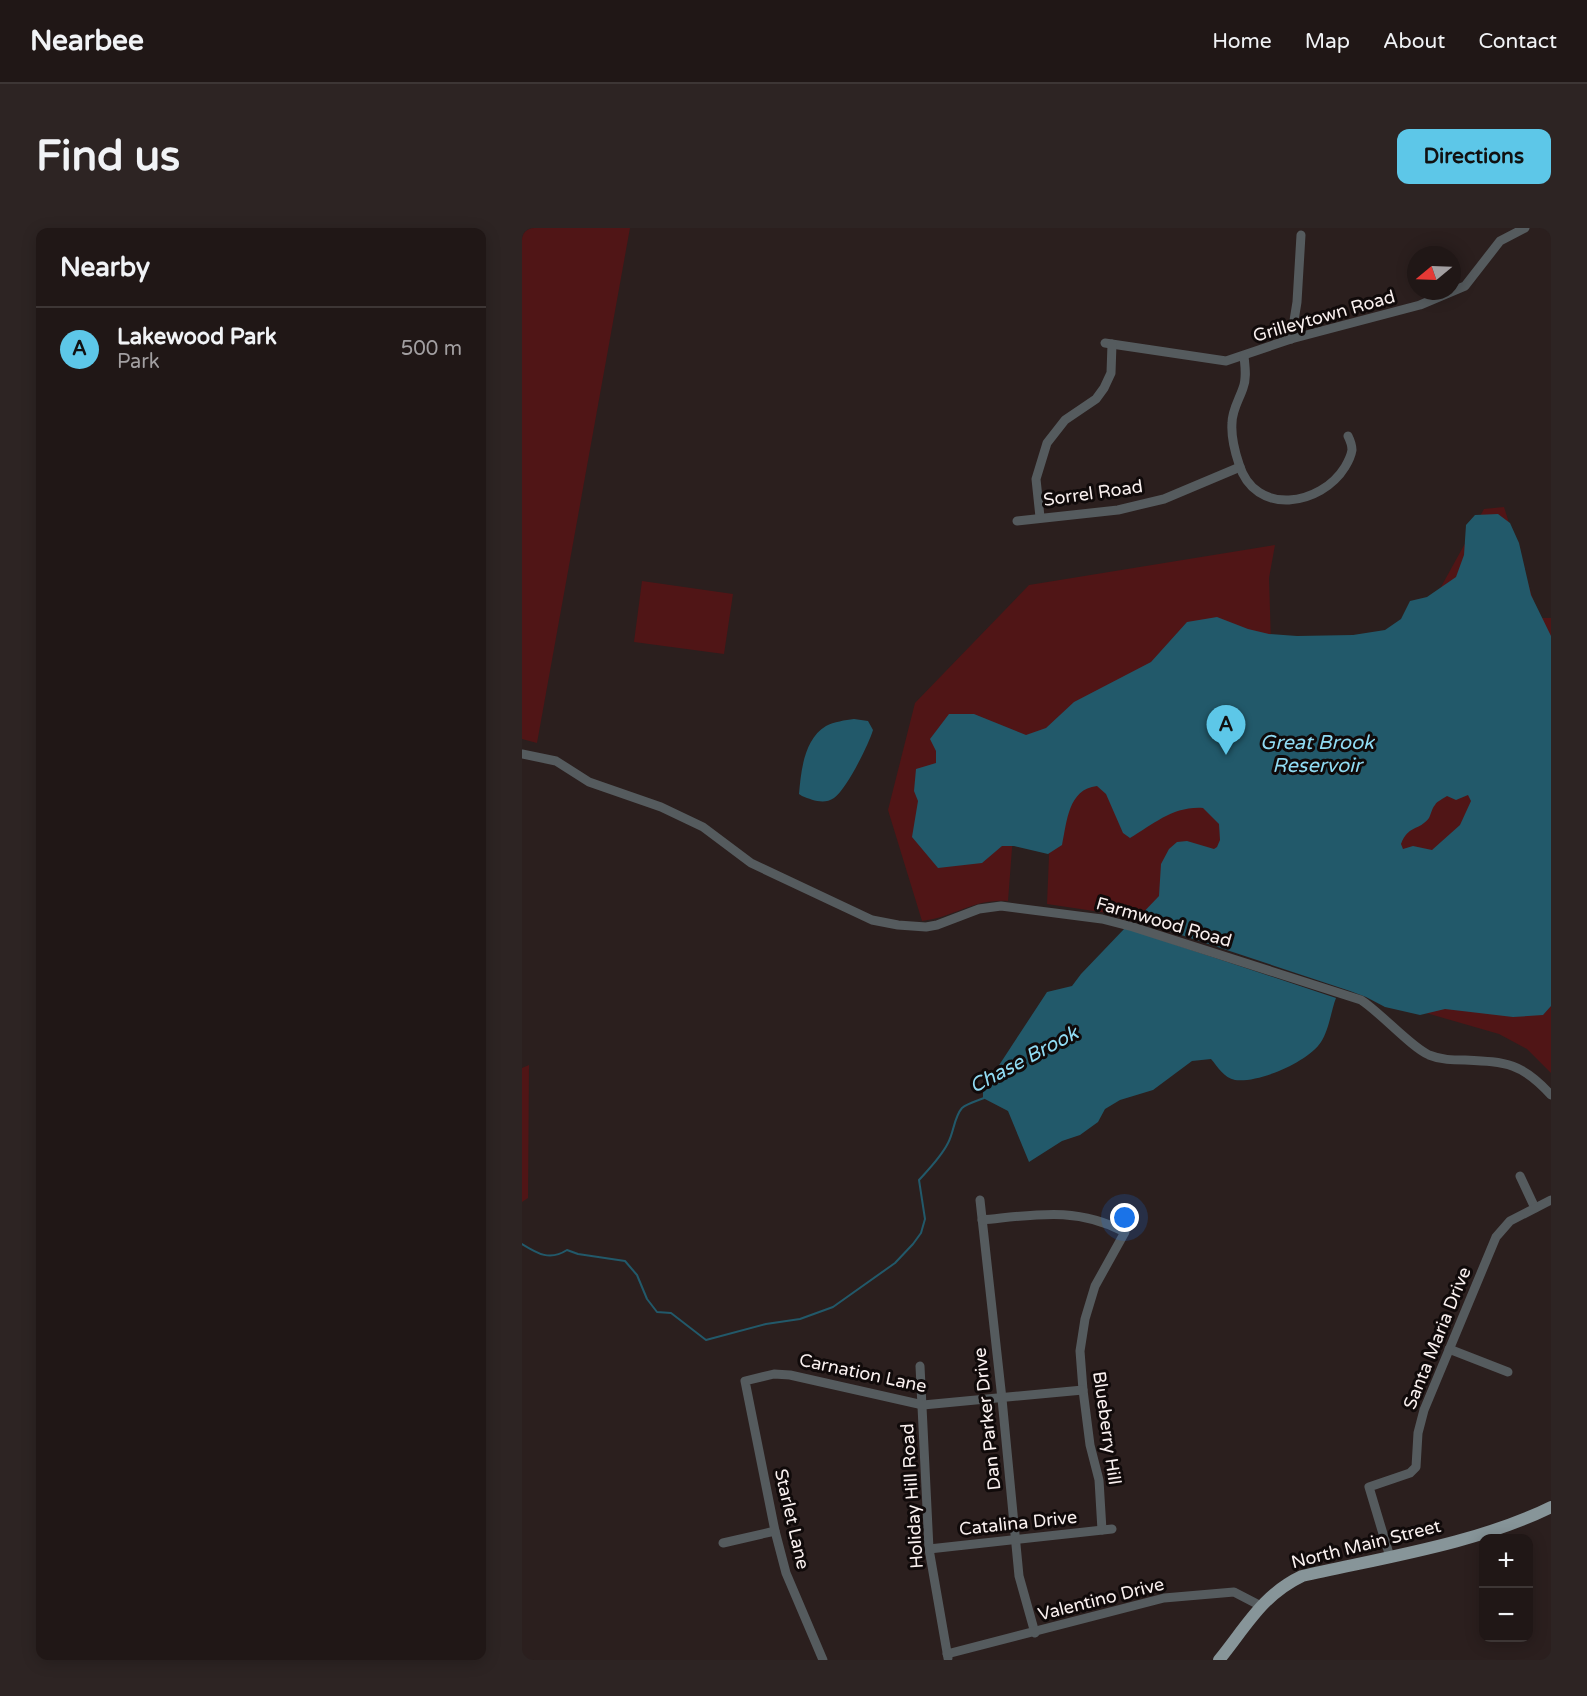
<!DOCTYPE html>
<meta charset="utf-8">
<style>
body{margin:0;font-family:"Varela Round",sans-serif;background:#2d2423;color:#f1f3f6}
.controls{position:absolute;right:18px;bottom:18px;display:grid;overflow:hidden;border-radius:12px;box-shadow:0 3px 15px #0003}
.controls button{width:54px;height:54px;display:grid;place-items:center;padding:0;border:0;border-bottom:2px solid #3d3635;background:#201716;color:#f1f3f6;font:30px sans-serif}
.compass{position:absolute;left:885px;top:18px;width:54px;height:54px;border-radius:50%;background:#201716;box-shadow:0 3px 15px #0003;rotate:251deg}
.you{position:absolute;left:603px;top:990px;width:21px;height:21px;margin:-15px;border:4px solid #fff;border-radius:50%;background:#1a73e8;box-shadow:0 0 0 9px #1a73e833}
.badge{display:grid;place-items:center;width:39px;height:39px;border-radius:50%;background:#5dc7e8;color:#111;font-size:20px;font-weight:700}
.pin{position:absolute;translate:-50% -50px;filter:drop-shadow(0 2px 3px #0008)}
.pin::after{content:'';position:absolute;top:32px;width:21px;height:18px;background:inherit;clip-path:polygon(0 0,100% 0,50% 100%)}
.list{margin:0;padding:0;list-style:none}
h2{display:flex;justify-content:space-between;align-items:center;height:78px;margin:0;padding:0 24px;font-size:26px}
h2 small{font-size:20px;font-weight:400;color:#a29fa1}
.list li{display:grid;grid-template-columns:39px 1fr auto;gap:18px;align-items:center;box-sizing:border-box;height:84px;padding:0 24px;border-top:2px solid #3d3635}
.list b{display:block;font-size:22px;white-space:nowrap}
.list p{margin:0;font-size:20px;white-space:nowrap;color:#a29fa1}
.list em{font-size:20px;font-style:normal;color:#a29fa1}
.map{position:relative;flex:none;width:1029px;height:1432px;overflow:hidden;border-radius:12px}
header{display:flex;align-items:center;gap:36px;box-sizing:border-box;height:84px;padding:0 30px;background:#201716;border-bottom:2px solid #3d3635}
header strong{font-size:28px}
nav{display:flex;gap:33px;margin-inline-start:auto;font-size:21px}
.intro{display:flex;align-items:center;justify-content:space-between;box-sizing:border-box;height:144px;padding:0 36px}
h1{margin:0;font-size:42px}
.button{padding:15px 27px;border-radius:12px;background:#5dc7e8;color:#111;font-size:21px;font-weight:700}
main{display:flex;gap:36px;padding:0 36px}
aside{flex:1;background:#201716;border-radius:12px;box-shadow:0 3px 15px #0003}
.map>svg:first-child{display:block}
.green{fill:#501516}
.water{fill:#22596a;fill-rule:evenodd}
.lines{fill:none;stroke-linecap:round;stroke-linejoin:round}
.stream{stroke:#22596a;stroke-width:2}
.minor{stroke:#555b5e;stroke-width:9}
.major{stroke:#879599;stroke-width:12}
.labels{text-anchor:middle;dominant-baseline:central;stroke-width:6;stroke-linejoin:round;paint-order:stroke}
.street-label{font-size:18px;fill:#f9f0ef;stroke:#100a0a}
.water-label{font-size:20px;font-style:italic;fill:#90dbf3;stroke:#100a0a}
</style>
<header>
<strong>Nearbee</strong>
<nav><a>Home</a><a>Map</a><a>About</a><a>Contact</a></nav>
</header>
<div class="intro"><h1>Find us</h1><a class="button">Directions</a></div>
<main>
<aside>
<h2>Nearby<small></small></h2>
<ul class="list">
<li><span class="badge">A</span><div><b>Lakewood Park</b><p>Park</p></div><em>500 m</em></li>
</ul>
</aside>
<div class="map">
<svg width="1029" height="1432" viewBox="0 0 1029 1432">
<rect width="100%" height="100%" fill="#2b1f1e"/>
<g class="green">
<path d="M0,0h108l-93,515 -15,-4z"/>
<path d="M982,279l35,111h12v455l-24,-24 -28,-15 -111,-32 -254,-85 -87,-13 4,-96 -37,14 -6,79c-37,-2 -52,16 -86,20l-34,-111 27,-107 114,-118 246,-40 -6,33 2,65 123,-6 42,-41 48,-87z"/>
<path d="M120,353l91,13 -9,60 -90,-12z"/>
<path d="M7,837l-1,133 -6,4v-134z"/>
</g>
<g class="water">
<path d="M976,286l12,9 9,20 12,52 20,41v370l-8,9 -30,2 -68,-8 -25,6 -35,-8 -19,-10 -16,-6 -214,-71 23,-24 2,-32 8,-15 8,-7 10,-1 27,8 3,-2 3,-7 -1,-16 -16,-16c-30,-2 -49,16 -73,30l-7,-5 -17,-39 -9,-8c-29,3 -30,36 -35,59l-14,9 -34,-8h-12l-20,17 -44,5 -26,-31 6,-36 -4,-10 2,-22 20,-6v-12l-6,-12 19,-25h25l52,21 20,-7 28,-26 77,-40 36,-40 30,-5 31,12 21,5 28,2 56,-1 32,-5 16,-11 9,-18 17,-4 29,-20 8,-22 2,-30 9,-10zM946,567l3,6 -11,24 -28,25 -19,-4 -10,3 -2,-5c7,-19 18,-13 28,-26 2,-4 3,-10 6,-13 2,-4 8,-6 12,-9l9,4z"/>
<path d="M332,491l14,2 5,9c-4,14 -27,60 -39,68 -10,7 -22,2 -32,-2l-3,-2c2,-23 5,-55 27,-68 8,-4 19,-6 28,-7z"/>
<path d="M603,700l211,70c-5,13 -7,32 -15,44 -13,20 -62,41 -86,38 -11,-2 -17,-13 -24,-21l-19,2 -39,29 -33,10 -15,9 -7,13 -18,13 -18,6 -33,21 -21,-51 -25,-13v-13l9,-9 55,-84 25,-6 9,-12z"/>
</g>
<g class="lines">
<path class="stream" d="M0,1016c16,10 28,17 45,6l11,4 47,7 12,14 10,24 10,13 14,1 35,27 60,-16 34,-5 33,-12 62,-44 18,-19 8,-11 4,-14 -6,-39c10,-11 22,-23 29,-37 6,-11 6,-26 14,-35 6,-5 15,-7 22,-10"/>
<g class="minor">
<path d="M769,111l6,-37 4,-67"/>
<path d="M583,115l121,18 65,-22 129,-34 45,-19 35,-45 25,-13"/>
<path d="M722,128c1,11 3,22 -1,32 -4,12 -11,22 -11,35 -1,13 3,29 7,41 16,53 82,42 106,3 3,-5 6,-11 7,-17 0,-4 -2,-10 -4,-14"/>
<path d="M518,289l-4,-38 11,-36 18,-23 31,-21 8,-11 7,-15 1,-29"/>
<path d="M495,293l101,-11 46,-11 76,-32"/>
<path d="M0,526l34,7 33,21 72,25 42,20 48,36 121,57 26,5 28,2 11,-2 42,-16 22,-3 101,13 31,8 228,73c20,13 50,47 68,55 12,5 24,5 36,5 42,2 57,3 86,35"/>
<path d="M998,948l15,32"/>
<path d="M458,972l22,199 17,177 16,57"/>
<path d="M460,992c52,-5 94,-14 143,12l-30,54 -10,33 -5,32 3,39 7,55 9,35 3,50"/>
<path d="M927,1121l59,23"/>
<path d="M398,1138l9,183 19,109"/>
<path d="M201,1315l52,-12"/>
<path d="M407,1321l183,-20"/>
<path d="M868,1329l-21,-70 41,-14 6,-6 2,-34 6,-23 72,-173 14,-16 41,-21"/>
<path d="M425,1426l217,-56 70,-6 27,14"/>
<path d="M301,1432l-37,-87 -11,-42 -30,-150 29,-7 16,1 133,30 160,-15"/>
</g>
<path class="major" d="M697,1432c27,-33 43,-65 83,-84 79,-18 177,-33 249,-69"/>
</g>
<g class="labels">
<g class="street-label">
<text transform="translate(802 88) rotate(-16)">Grilleytown Road</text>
<text transform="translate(571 265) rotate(-8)">Sorrel Road</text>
<text transform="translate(642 694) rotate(16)">Farmwood Road</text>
<text transform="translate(915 1110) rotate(-68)">Santa Maria Drive</text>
<text transform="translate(341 1145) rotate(12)">Carnation Lane</text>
<text transform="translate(465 1191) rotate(-96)">Dan Parker Drive</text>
<text transform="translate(585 1200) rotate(82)">Blueberry Hill</text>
<text transform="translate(390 1268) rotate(-94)">Holiday Hill Road</text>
<text transform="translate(270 1291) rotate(77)">Starlet Lane</text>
<text transform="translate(496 1295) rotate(-6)">Catalina Drive</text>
<text transform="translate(844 1316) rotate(-14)">North Main Street</text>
<text transform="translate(579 1371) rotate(-14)">Valentino Drive</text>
</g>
<g class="water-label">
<text x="795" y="515">Great Brook<tspan x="795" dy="23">Reservoir</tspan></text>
<text transform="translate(502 832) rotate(-28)">Chase Brook</text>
</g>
</g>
</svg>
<div class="controls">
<button>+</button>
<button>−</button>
</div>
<svg class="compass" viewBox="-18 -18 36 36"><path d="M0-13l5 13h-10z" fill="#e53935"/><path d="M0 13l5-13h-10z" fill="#a29fa1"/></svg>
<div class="you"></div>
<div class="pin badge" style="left:704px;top:527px">A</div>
</div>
</main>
